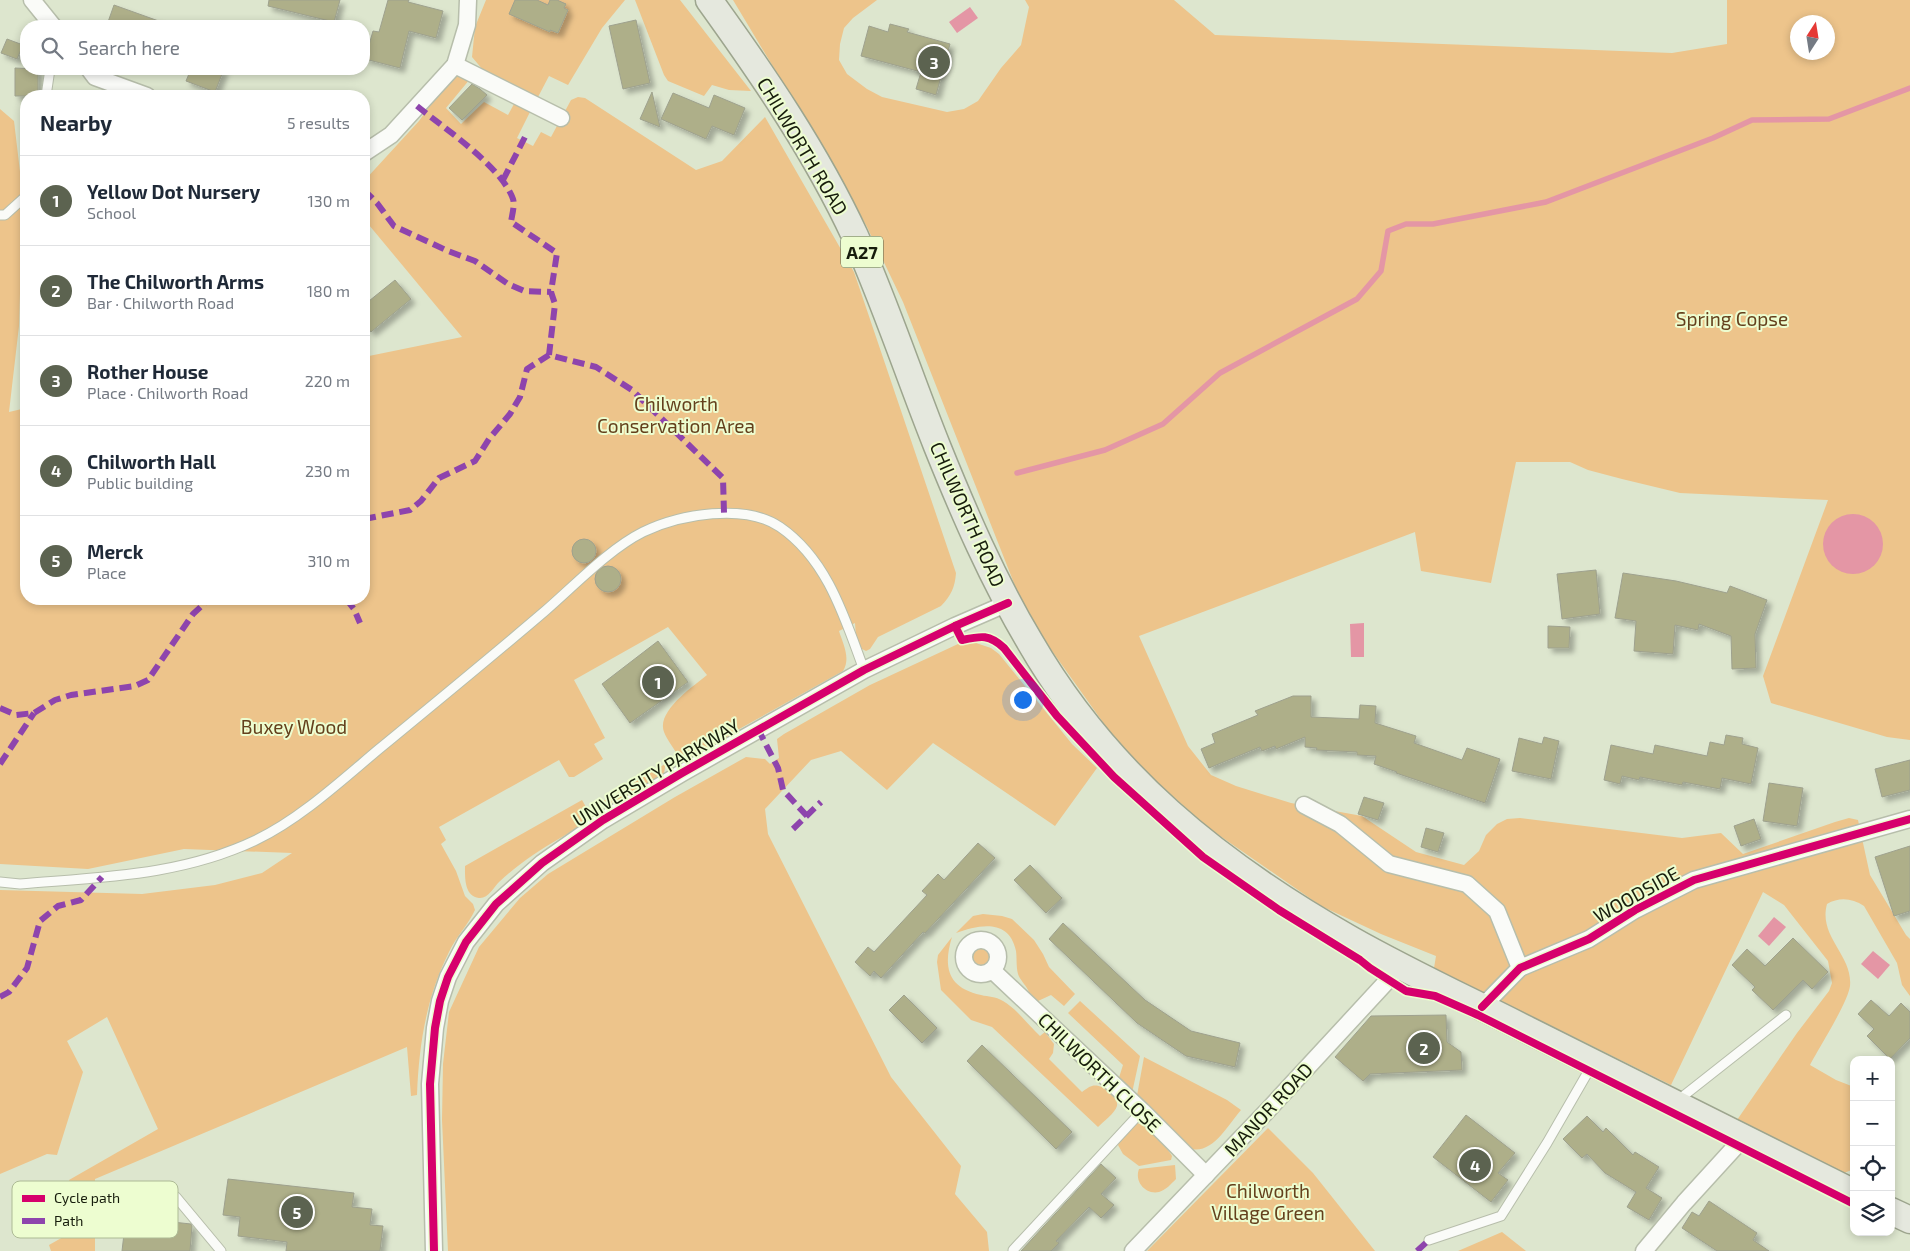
<!DOCTYPE html>
<meta charset="utf-8">
<style>
body{margin:0;font-family:"Exo 2",sans-serif;background:#f6f6f7;color:#1f2937}
.controls{position:absolute;right:15px;bottom:15px;display:grid;overflow:hidden;border-radius:10px;box-shadow:0 2px 8px #0003}
.controls button{width:45px;height:45px;display:grid;place-items:center;padding:0;border:0;border-bottom:1px solid #e0e1e3;background:#fff;color:#1f2937;font:25px sans-serif}
.compass{position:absolute;left:1790px;top:15px;width:45px;height:45px;border-radius:50%;background:#fff;box-shadow:0 2px 8px #0003;rotate:12deg}
.you{position:absolute;left:1022px;top:699px;width:18px;height:18px;margin:-12px;border:4px solid #fff;border-radius:50%;background:#1a73e8;box-shadow:0 0 0 8px #1a73e833}
.badge{display:grid;place-items:center;width:32px;height:32px;border-radius:50%;background:#5c6350;color:#fff;font-size:16px;font-weight:700}
.pin{position:absolute;translate:-50% -50%;border:2px solid #fff;box-shadow:0 1px 5px #0006}
.list{margin:0;padding:0;list-style:none}
h2{display:flex;justify-content:space-between;align-items:center;height:65px;margin:0;padding:0 20px;font-size:21px}
h2 small{font-size:16px;font-weight:400;color:#747a83}
.list li{display:grid;grid-template-columns:32px 1fr auto;gap:15px;align-items:center;box-sizing:border-box;height:90px;padding:0 20px;border-top:1px solid #e0e1e3}
.list b{display:block;font-size:19px;white-space:nowrap}
.list p{margin:0;font-size:16px;white-space:nowrap;color:#747a83}
.list em{font-size:16px;font-style:normal;color:#747a83}
.icon{flex:none;width:28px;height:28px;fill:none;stroke:currentColor;stroke-width:2;stroke-linecap:round;stroke-linejoin:round}
.map{position:relative;flex:none;width:1910px;height:1251px;overflow:hidden}
.search{position:absolute;background:#fff;box-shadow:0 2px 8px #0003;left:20px;top:20px;width:350px;height:55px;display:flex;align-items:center;gap:12px;box-sizing:border-box;padding:0 18px;border-radius:20px;color:#747a83;font-size:19px}
.panel{position:absolute;background:#fff;box-shadow:0 2px 8px #0003;left:20px;top:90px;width:350px;height:515px;border-radius:20px}
.map>svg:first-child{display:block}
.green{fill:#edc48b;fill-rule:evenodd}
.water{fill:#e496a5}
.lines{fill:none;stroke-linecap:round;stroke-linejoin:round}
.stream{stroke:#e496a5;stroke-width:5.5}
.building{fill:#aeaf89;stroke:#9ea18e;filter:url(#shadow)}
.lane-casing{stroke:#b7beab;stroke-width:11}
.street-casing{stroke:#b7beab;stroke-width:19}
.primary-casing{stroke:#9da58e;stroke-width:29}
.lane{stroke:#fafbf8;stroke-width:9}
.street{stroke:#fafbf8;stroke-width:16}
.primary{stroke:#e5e8de;stroke-width:26}
.quiet{stroke:#8e44ad;stroke-width:6;stroke-dasharray:12 6;stroke-linecap:butt}
.cycleway-casing{stroke:#edfdd0;stroke-width:11}
.cycleway{stroke:#d6006c;stroke-width:8}
.labels{text-anchor:middle;dominant-baseline:central;stroke-width:4;stroke-linejoin:round;paint-order:stroke}
.shield{fill:#edfdd0;stroke:#576047;stroke-width:1}
.shield-label{font-size:18px;font-weight:bold;fill:#171d0c}
.street-label{font-size:19px;fill:#171d0c;stroke:#edfdd0}
.park-label{font-size:19px;fill:#64401c;stroke:#edfdd0}
.key{fill:#edfdd0;stroke:#adba95;stroke-width:1}
.key-label{font-size:14px;fill:#171d0c}
</style>
<div class="map">
<svg width="1910" height="1251" viewBox="0 0 1910 1251">
<defs>
<filter id="shadow"><feDropShadow dx="4.5" dy="4.5" stdDeviation="2.5" flood-color="#0004"/></filter>
</defs>
<rect width="100%" height="100%" fill="#dde6ce"/>
<g class="green">
<path d="M486,0h139l-23,28 -34,57 -19,-9 -11,21 -55,-27 -11,-13 3,-30z"/>
<path d="M635,0h45l71,91 -22,-1 -17,-5 -8,11 -36,-15 -4,-6z"/>
<path d="M733,0h144l-24,18 -9,10 -4,16 -1,16 8,14 20,15 15,8 65,15 17,-3 14,-8 23,-33 20,-23 8,-38 -4,-7h149l41,35 457,18 55,-9v-44h183v740l-23,-3 -116,-34 -8,-27 65,-176 -148,-7 -58,-14 -34,-9 -18,-8h-54l-25,121 -70,-12 -6,-39 -276,104 49,110 23,29 25,11 55,17 71,13 54,36 48,13 15,-14 7,-16 11,-11 10,-5 13,-1 32,4 130,16 39,-5 22,21 92,-32 14,-4 9,2 12,55 36,60 4,4v57l-8,-11 -5,-22 -33,-57c-12,-8 -25,-9 -37,-2 -9,33 26,51 23,82 -2,16 -31,62 -40,79l26,15 18,7v82l-10,4 -12,-1 -95,-52 60,-87 32,-42 3,-8 -4,-22 -44,-56 -21,-13 -92,193 -237,-117 2,-12 -55,-22 -60,-28 -111,-77 -50,-44 -43,-43 -90,-126 -124,-314 -36,-75 -26,-47zM1798,22h30v30h-30z"/>
<path d="M462,74l8,5 -24,29 15,16 23,-22 24,13 6,-11 16,8 -13,26 16,8 8,-14 10,5 20,-37 7,-3 7,1 111,72 26,-9 43,-44 89,155 102,301c-1,14 -5,23 -15,33l-63,31 -8,12 -4,2 -4,-2 -6,-12 -1,-14 -16,8c4,13 12,27 4,40l-102,57 -40,25 -16,4 -7,-1c-4,-8 -11,-16 -14,-24 -8,-21 30,-46 43,-57l-39,-48 -94,53 31,58 -11,6 9,15 -29,18h-5l-10,-17 -120,67 7,13 -5,4 15,27 9,25 8,8 2,6c-7,15 -19,27 -26,42 -23,46 -30,93 -32,143l-6,1 -4,-49 -312,132v72h-44l-2,-6 37,-21 -17,-44 89,-51 -51,-112 -40,24 16,31 -26,83 -10,-1 -47,20v-284l142,4 73,-9 47,-12 30,-20 -108,-4 -96,20 -88,-5v-755l14,12 9,76 -4,129 -10,86 17,-4v191h338v-242l98,-20 -98,-118v-38l55,-60 20,-28 15,-18z"/>
<path d="M976,643l15,5 8,6 73,90 25,24 -42,58 -122,-83 -46,47 -46,-39 -30,9 -46,49 3,25 123,243 70,89 -6,28 32,38 2,19h-541l-6,-131 1,-56 6,-52 30,-65 41,-49 28,-24 127,-77 71,-40 19,2 5,5 9,-6 -2,-19 7,-5 86,-49 88,-41z"/>
<path d="M665,764c0,4 0,7 -2,11 -8,11 -49,34 -60,26z"/>
<path d="M582,800l8,14 -4,8c-17,12 -36,21 -53,33 -12,8 -23,17 -34,27 -5,5 -11,17 -20,16 -15,-2 -14,-21 -14,-32z"/>
<path d="M983,914l19,2 10,3 22,21 9,14 6,13 26,27 -11,12 -13,-11 -13,6c-7,-2 -8,-5 -10,-11 -3,-6 -8,-10 -10,-16 -2,-8 -1,-16 -2,-23 -7,-33 -37,-26 -60,-18l17,-17z"/>
<path d="M952,937c-9,29 -5,51 29,58 8,2 14,1 22,6 14,8 25,24 37,35l5,-4 9,12 -1,9 -4,6 33,33c3,-2 6,-5 10,-6 9,-3 27,9 25,20 -2,7 -14,16 -19,21l-106,-100 -21,-7 -30,-30 -4,-28 1,-7z"/>
<circle cx="982" cy="957" r="11"/>
<path d="M1080,1001l60,55 -8,37 -15,-9 6,-19 -55,-52z"/>
<path d="M1144,1057l83,43 14,10c-13,15 -28,44 -50,39l-55,-48z"/>
<path d="M1137,1123c13,3 28,22 35,33l-1,4 -32,6 -16,-12 -5,-9 3,-6z"/>
<path d="M1268,1128l45,45 62,78h-228z"/>
<path d="M1175,1165l1,14c-5,5 -10,11 -17,13 -13,3 -25,-10 -20,-23z"/>
<path d="M1502,1232l24,19h-68z"/>
</g>
<g class="water">
<path d="M970,7l8,11 -21,15 -8,-11z"/>
<circle cx="1853" cy="544" r="30"/>
<path d="M1364,623v34h-13l-1,-33z"/>
<path d="M1774,917l12,10 -17,19 -11,-10z"/>
<path d="M1873,951l17,14 -12,14 -17,-15z"/>
</g>
<g class="lines">
<path class="stream" d="M1017,473l88,-23 58,-26 57,-51 137,-74 24,-28 7,-40 18,-7h27l113,-22 167,-64 39,-18 77,-1 81,-31"/>
</g>
<g class="building">
<path d="M269,0h71l-6,22 -66,-16z"/>
<path d="M388,0h21l-1,2 35,9 -7,27 -27,-7 -9,37 -35,-9 8,-28 6,1z"/>
<path d="M515,0h22l11,5 2,-5h7l9,4 -2,4 4,2 -10,23 -8,-3v2l-41,-18z"/>
<path d="M114,5l53,19v2h-47l-12,-4z"/>
<path d="M636,20l14,63 -27,6 -14,-63z"/>
<path d="M890,24l19,5 -2,3 43,12 -14,51 -20,-6 5,-17 -60,-16 8,-30 19,6z"/>
<path d="M7,39l16,6 -6,14 -16,-6z"/>
<path d="M15,68l23,1v27h-23z"/>
<path d="M191,69h33l-9,23 -29,-11z"/>
<path d="M472,84l8,5 7,6 -25,25 -13,-12z"/>
<path d="M652,92l8,35 -20,-8z"/>
<path d="M673,93l36,15 5,-13 31,13 -11,27 -22,-9 -6,13 -45,-20z"/>
<path d="M395,280l16,19 -40,33 -7,-9v-18z"/>
<circle cx="584" cy="551" r="12"/>
<circle cx="608" cy="579" r="13"/>
<path d="M1596,570l4,44 -38,5 -5,-45z"/>
<path d="M1623,573l53,8 51,12 3,-7 37,14 -12,34 1,34 -24,1 -1,-33 -32,-12 -1,6 -23,-5 -2,29 -39,-3 2,-30 -21,-3z"/>
<path d="M1548,626l22,1 -1,21h-21z"/>
<path d="M658,641l30,41 -58,41 -28,-39z"/>
<path d="M1293,696h18v21l48,2 1,-14 16,1 -1,17 41,13 -2,7 48,17 5,-12 33,11 -15,44 -89,-30 1,-1 -23,-8 2,-8 -19,-1v-3l-41,-2 1,-2 -12,-1v-10l-29,12 -1,-3 -13,5 -2,-4 -51,21 -8,-19 14,-6 -3,-9 46,-19 -3,-4z"/>
<path d="M1726,735l17,3 -1,6 16,4 -7,36 -29,-6 -2,11 -37,-7 -1,3 -42,-8 -1,3 -17,-4 -2,8 -16,-4 7,-35 42,9 2,-9 52,11 3,-14 14,3z"/>
<path d="M1544,737l15,4 -8,38 -39,-8 7,-33 23,6z"/>
<path d="M1910,760v30l-28,7 -7,-28z"/>
<path d="M1769,783l34,5 -6,38 -34,-5z"/>
<path d="M1364,797l20,6 -6,17 -20,-6z"/>
<path d="M1754,819l7,20 -20,7 -7,-20z"/>
<path d="M1426,828l18,5 -6,19 -17,-5z"/>
<path d="M978,843l17,15 -70,75 -2,-1 -42,46 -7,-7 -4,5 -15,-14 13,-15 6,5 53,-57 -5,-4 16,-17 6,6z"/>
<path d="M1910,846v65l-16,5 -19,-59z"/>
<path d="M1030,865l32,33 -16,15 -32,-33z"/>
<path d="M1063,923l82,77 46,31 49,12 -5,24 -49,-11 -49,-33 -88,-84z"/>
<path d="M1793,938l35,34 -16,17 -9,-9 -30,30 -21,-20 3,-3 -23,-22 15,-16 18,17z"/>
<path d="M904,995l33,33 -15,15 -33,-33z"/>
<path d="M1871,1000l18,16 12,-13 9,9v26l-20,21 -23,-23 7,-7 -16,-15z"/>
<path d="M1446,1015l1,27 14,10 1,18 -92,4 -7,7 -28,-24 36,-41z"/>
<path d="M982,1045l90,87 -16,17 -89,-88z"/>
<path d="M1466,1115l49,38 -17,20 10,7 -17,22 -58,-45z"/>
<path d="M1587,1116l16,16 3,-4 27,27 2,-3 24,15 -13,21 16,10 -13,22 -22,-13 9,-15 -31,-19 -18,-19 -5,4 -19,-19z"/>
<path d="M1101,1164l15,14 -15,16 13,11 -13,13 -12,-11 -33,34 3,2 -8,8h-30z"/>
<path d="M228,1179l126,14 -2,14 20,2 -2,16 13,1 -3,25h-94l1,-9 -49,-6 2,-19 -17,-2z"/>
<path d="M1709,1201l48,32 -4,7 16,11h-52l-35,-23 10,-16 7,4z"/>
<path d="M126,1217l65,7 1,2 -2,25h-68z"/>
</g>
<g class="lines">
<g class="lane-casing">
<g id="lane">
<path d="M46,96l4,-27"/>
<path d="M0,215h5l21,-19"/>
<path d="M0,882l20,2c81,-7 161,-8 236,-44 44,-21 86,-60 123,-91 56,-46 111,-91 166,-138 29,-25 64,-62 98,-79 37,-18 102,-29 137,-5 48,33 65,92 84,143"/>
<path d="M1677,1101l109,-86"/>
<path d="M136,1190l40,7 45,54"/>
<path d="M1429,1240l72,-24 46,-73 45,-78"/>
<path d="M1013,1250l129,-139"/>
</g>
</g>
<g class="street-casing">
<g id="street">
<path d="M32,0l21,26"/>
<path d="M455,65l106,53"/>
<path d="M89,69l6,8 52,19"/>
<path d="M364,153l27,-18 64,-70 12,-40 1,-25"/>
<path d="M1304,805l36,19 49,40 78,20 30,27 23,57"/>
<circle cx="981" cy="957" r="17"/>
<path d="M992,970l150,141 64,64"/>
<path d="M1482,1007l38,-39 69,-29 46,-29 59,-30 216,-61"/>
<path d="M434,1251l-4,-167 5,-56 5,-27 8,-24 18,-35 30,-38 46,-41 61,-43 79,-47 182,-103 91,-44 53,-23"/>
<path d="M1133,1251l135,-141 133,-144"/>
<path d="M1644,1251l40,-48 52,-57 10,-6"/>
</g>
</g>
<g class="primary-casing">
<g id="primary">
<path d="M709,0c54,75 107,152 146,236 31,69 54,140 82,210 27,67 56,134 93,196 77,133 188,222 320,297 58,33 119,61 178,91 108,55 217,109 326,163"/>
<path d="M1891,1211l19,9"/>
</g>
</g>
<use href="#lane" class="lane"/>
<use href="#street" class="street"/>
<use href="#primary" class="primary"/>
<g class="quiet">
<path d="M417,106c27,22 85,61 96,93 2,6 -1,16 -2,23l46,31 -6,39 4,12 -6,51"/>
<path d="M503,180l23,-45"/>
<path d="M364,190l13,13 17,23 54,25 27,10 33,23 16,7 27,1"/>
<path d="M364,519l46,-9 11,-9 18,-23 36,-17 14,-22 21,-25 10,-17 7,-28 22,-14 47,12 36,23 91,88 1,35"/>
<path d="M346,599l8,10 6,14"/>
<path d="M0,708l16,7 18,-2 21,-13 16,-5 64,-9 13,-6 45,-66 13,-12 16,-3"/>
<path d="M758,729l20,39 5,22 24,26"/>
<path d="M0,764l34,-51"/>
<path d="M793,829l28,-27"/>
<path d="M0,997l9,-5 18,-24 13,-47 18,-15 23,-6 21,-23"/>
<path d="M1417,1251l12,-11"/>
</g>
<g class="cycleway-casing">
<g id="cycleway">
<path d="M955,626l7,14c19,-4 27,-6 42,8l53,68 57,61 89,80 76,53 81,50 10,8 36,23 29,5 43,19 376,189"/>
<path d="M1482,1007l38,-39 69,-29 46,-29 59,-30 216,-61"/>
<path d="M434,1251l-4,-167 5,-56 5,-27 8,-24 18,-35 30,-38 46,-41 61,-43 79,-47 182,-103 91,-44 53,-23"/>
</g>
</g>
<use href="#cycleway" class="cycleway"/>
</g>
<g class="labels">
<rect class="shield" x="841" y="236.5" width="42" height="31" rx="4"/>
<g class="shield-label">
<text x="862" y="252">A27</text>
</g>
<g class="street-label">
<text transform="translate(803 146) rotate(59)">CHILWORTH ROAD</text>
<text transform="translate(968 514) rotate(66)">CHILWORTH ROAD</text>
<text transform="translate(656 772) rotate(-31)">UNIVERSITY PARKWAY</text>
<text transform="translate(1636 894) rotate(-29)">WOODSIDE</text>
<text transform="translate(1100 1072) rotate(44)">CHILWORTH CLOSE</text>
<text transform="translate(1268 1109) rotate(-47)">MANOR ROAD</text>
</g>
<g class="park-label">
<text x="1732" y="318">Spring Copse</text>
<text x="676" y="403">Chilworth<tspan x="676" dy="22">Conservation Area</tspan></text>
<text x="294" y="726">Buxey Wood</text>
<text x="1268" y="1190">Chilworth<tspan x="1268" dy="22">Village Green</tspan></text>
</g>
</g>
<rect x="12" y="1181" width="166" height="57" rx="8" class="key"/>
<rect x="22" y="1195" width="23" height="7" fill="#d6006c"/>
<rect x="22" y="1218" width="23" height="6" fill="#8e44ad"/>
<g class="key-label">
<text x="54" y="1203">Cycle path</text>
<text x="54" y="1226">Path</text>
</g>
</svg>
<div class="controls">
<button>+</button>
<button>−</button>
<button><svg class="icon" aria-label="locate" viewBox="0 0 24 24"><circle cx="12" cy="12" r="6"/><path d="M12 2v4M12 18v4M2 12h4M18 12h4"/></svg></button>
<button><svg class="icon" aria-label="layers" viewBox="0 0 24 24"><path d="M12 4l9 5-9 5-9-5zM3 14l9 5 9-5"/></svg></button>
</div>
<svg class="compass" viewBox="-18 -18 36 36"><path d="M0-13l5 13h-10z" fill="#e53935"/><path d="M0 13l5-13h-10z" fill="#747a83"/></svg>
<div class="you"></div>
<div class="pin badge" style="left:658px;top:682px">1</div>
<div class="pin badge" style="left:1424px;top:1048px">2</div>
<div class="pin badge" style="left:934px;top:62px">3</div>
<div class="pin badge" style="left:1475px;top:1165px">4</div>
<div class="pin badge" style="left:297px;top:1212px">5</div>
<div class="search"><svg class="icon" aria-label="search" viewBox="0 0 24 24"><circle cx="10" cy="10" r="6"/><path d="M15 15l6 6"/></svg>Search here</div>
<section class="panel">
<h2>Nearby<small>5 results</small></h2>
<ul class="list">
<li><span class="badge">1</span><div><b>Yellow Dot Nursery</b><p>School</p></div><em>130 m</em></li>
<li><span class="badge">2</span><div><b>The Chilworth Arms</b><p>Bar · Chilworth Road</p></div><em>180 m</em></li>
<li><span class="badge">3</span><div><b>Rother House</b><p>Place · Chilworth Road</p></div><em>220 m</em></li>
<li><span class="badge">4</span><div><b>Chilworth Hall</b><p>Public building</p></div><em>230 m</em></li>
<li><span class="badge">5</span><div><b>Merck</b><p>Place</p></div><em>310 m</em></li>
</ul>
</section>
</div>
